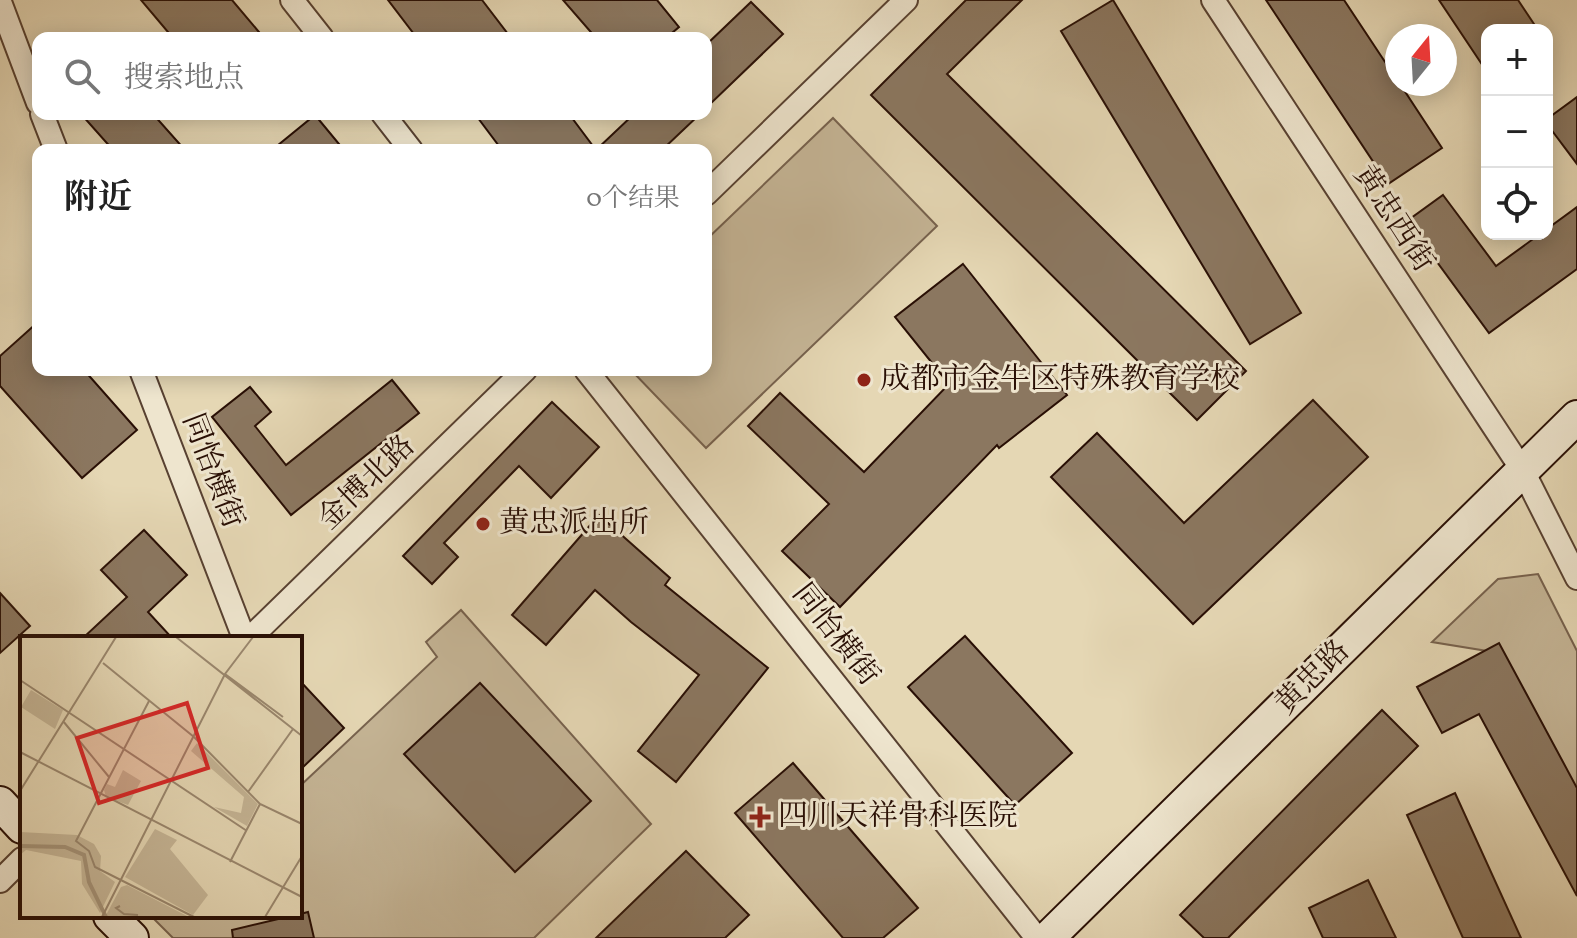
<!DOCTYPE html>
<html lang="zh">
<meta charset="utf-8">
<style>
body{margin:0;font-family:Vollkorn,"Noto Serif SC",serif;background:#f2f2f2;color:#222}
.controls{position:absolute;right:24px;top:24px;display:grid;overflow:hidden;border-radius:16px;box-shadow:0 4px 20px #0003}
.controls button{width:72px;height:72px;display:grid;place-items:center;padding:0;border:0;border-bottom:2px solid #e0e0e0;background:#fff;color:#222;font:40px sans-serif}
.compass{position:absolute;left:1385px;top:24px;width:72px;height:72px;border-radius:50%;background:#fff;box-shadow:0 4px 20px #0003;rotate:18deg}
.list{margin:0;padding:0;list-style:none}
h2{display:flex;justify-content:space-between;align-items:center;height:104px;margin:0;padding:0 32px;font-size:34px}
h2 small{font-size:26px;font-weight:400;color:#767676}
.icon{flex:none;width:44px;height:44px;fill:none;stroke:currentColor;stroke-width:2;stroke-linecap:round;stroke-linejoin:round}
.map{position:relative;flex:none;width:1577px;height:938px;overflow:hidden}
.search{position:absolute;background:#fff;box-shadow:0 4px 20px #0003;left:32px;top:32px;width:680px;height:88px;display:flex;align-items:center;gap:20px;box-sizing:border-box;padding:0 28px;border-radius:16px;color:#767676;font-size:30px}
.panel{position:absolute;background:#fff;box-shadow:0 4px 20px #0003;left:32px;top:144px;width:680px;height:232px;border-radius:16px}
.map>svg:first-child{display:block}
.green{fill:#c5b596;stroke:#77624e;stroke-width:2}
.building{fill:#8b7760;stroke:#290f05;stroke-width:2}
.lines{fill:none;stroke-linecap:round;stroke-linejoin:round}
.street-casing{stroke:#584131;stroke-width:26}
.secondary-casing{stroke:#290f05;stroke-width:36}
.street{stroke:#eee5ce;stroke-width:22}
.secondary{stroke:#eee5ce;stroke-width:32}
.poi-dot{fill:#8f2418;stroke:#eee5ce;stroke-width:3}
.labels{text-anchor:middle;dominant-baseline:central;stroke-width:6;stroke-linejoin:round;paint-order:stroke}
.street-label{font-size:30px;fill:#290f05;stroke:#eee5ce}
.poi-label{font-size:30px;fill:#290f05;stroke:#eee5ce;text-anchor:start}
.inset-river{fill:none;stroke:#a59378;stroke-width:4}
.inset-road{fill:none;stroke:#9a876e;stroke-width:2}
.view{fill:#d62828;fill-opacity:0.15;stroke:#d62828;stroke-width:4}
.inset-edge{fill:none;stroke:#290f05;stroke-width:4}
</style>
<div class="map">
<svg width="1577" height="938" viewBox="0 0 1577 938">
<rect width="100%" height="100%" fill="#e5d7b4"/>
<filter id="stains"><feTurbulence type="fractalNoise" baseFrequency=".0025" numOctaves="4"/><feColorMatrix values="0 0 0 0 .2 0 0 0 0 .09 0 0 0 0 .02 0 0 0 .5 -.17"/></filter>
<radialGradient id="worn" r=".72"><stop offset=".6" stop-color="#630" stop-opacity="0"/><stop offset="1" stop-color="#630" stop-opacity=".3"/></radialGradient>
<g class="green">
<path d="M833,118l104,108 -231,222 -75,-78h75v-130z"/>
<path d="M1538,574l39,77v168l-90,-168 -55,-9 66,-63z"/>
<path d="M461,610l190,214 -117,114h-361l-22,-22h149v-130l137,-129 -11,-15z"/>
</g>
<g class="building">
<path d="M141,0h91l32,38h-91z"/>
<path d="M388,0h94l29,38h-94z"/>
<path d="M563,0h94l22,27 -13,11h-70z"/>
<path d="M966,0h56l-75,74 299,297 -49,49 -326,-325z"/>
<path d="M1113,0l188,313 -51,31 -189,-313z"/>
<path d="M1266,0h78l53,80v4h3l42,64 -54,36z"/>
<path d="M1439,0h79l20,30h-51v42z"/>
<path d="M751,2l32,32 -77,74v-63z"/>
<path d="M1577,97v67l-30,-40v-5z"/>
<path d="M81,114h72l32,36h-72z"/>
<path d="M475,114h94l27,36 38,-36h66l-38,36h-160z"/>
<path d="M315,115l29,35h-72z"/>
<path d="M1443,195l53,71 44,-32h7v-5l30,-22v62l-88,64 -82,-112z"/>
<path d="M963,264l104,131 -68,53 -2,-3 -157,162 -58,-56 47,-47 -81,-78 32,-33 84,79 85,-88 -54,-67z"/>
<path d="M38,322v48h46l53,60 -55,48 -82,-92v-30z"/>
<path d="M392,380l27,33 -128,102 -79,-98 38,-30 21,25 -16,14 31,39z"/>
<path d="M1313,400l55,57 -175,167 -142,-147 46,-44 87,90z"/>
<path d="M552,402l47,45 -48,51 -32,-32 -75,77 14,14 -26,27 -29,-28z"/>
<path d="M599,515l71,63 -5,7 103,83 -92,114 -38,-31 61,-76 -68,-53 -36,-32 -49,55 -34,-30z"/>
<path d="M144,530l43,45 -39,37 24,26h-89l44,-41 -26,-27z"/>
<path d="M0,593l30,33 -30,27z"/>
<path d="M965,636l107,117 -57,52 -107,-118z"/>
<path d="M1499,643l78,145v108l-98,-182 -37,19 -25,-46z"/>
<path d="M300,681l44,47 -44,42z"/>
<path d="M480,683l111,118 -76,71 -111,-118z"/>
<path d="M1382,710l36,36 -190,192h-24l-24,-23z"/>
<path d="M793,763l125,145 -35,30h-40l-108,-125z"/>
<path d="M1455,793l66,145h-58l-56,-123z"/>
<path d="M686,851l63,64 -24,23h-129z"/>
<path d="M1368,880l28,58h-73l-14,-30z"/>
<path d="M308,912l6,26h-81l-1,-8 59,-14h9v-2z"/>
</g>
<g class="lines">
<g class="street-casing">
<g id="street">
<path d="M292,0l30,38"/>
<path d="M1213,0l310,471 54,107"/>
<path d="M0,2l38,101"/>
<path d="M42,114l14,36"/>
<path d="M383,114l28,36"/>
<path d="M706,194l200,-194"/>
<path d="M141,370l103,268"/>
<path d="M586,370l451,568"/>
<path d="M250,638l275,-268"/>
<path d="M0,881l22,-22"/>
</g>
</g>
<g class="secondary-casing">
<g id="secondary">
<path d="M0,803l22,24"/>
<path d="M110,916l22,22"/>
<path d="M1048,938l529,-521"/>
</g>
</g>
<use href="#street" class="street"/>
<use href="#secondary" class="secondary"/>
</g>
<g class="poi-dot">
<circle cx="864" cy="380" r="8"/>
<circle cx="483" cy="524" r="8"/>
<path d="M756 805h8v8h8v8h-8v8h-8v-8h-8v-8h8z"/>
</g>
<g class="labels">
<g class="street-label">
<text transform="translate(1393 219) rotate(57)">黄忠西街</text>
<text transform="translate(212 471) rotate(69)">同怡横街</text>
<text transform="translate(367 483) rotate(-44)">金博北路</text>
<text transform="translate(835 635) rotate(52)">同怡横街</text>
<text transform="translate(1313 678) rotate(-45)">黄忠路</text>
</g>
<g class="poi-label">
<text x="880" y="380">成都市金牛区特殊教育学校</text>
<text x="499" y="524">黄忠派出所</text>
<text x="778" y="817">四川天祥骨科医院</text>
</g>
</g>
<g transform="translate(20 636)">
<rect width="282" height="282" fill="#e5d7b4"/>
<path d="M11,54l32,20 -8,19 -34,-22zM177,107l61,61 -11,22 -33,-19 27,6 3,-16 -53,-46zM103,134l18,11 -13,24 -22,-8 -2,-7 3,-6 8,3zM135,193l22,11 -7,9 38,46 -15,20 -68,-38zM0,196l57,3 17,9 7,12 -1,15 15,11 -15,31 -18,-29 -1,-23 -55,-11 -6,5zM107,249l62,32h-84l16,-30z" fill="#c5b596"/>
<path class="inset-river" d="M0,210l45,1 19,8 5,27 17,35"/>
<path class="inset-road" d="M156,1l126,99M83,27l91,74 66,67 42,20M205,38l58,43M0,44l227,151M129,65l-73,140 13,10 6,16 99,50M43,85l46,56M0,116l282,145M0,155l96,-154M228,156l45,-63M210,226l30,-58M100,270l-4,2 8,6 14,1M82,281l123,-243 28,-37M245,281l37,-61"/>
<path class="view" d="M167,67l21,65 -109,35 -22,-65z"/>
<rect width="282" height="282" class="inset-edge"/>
</g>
<rect width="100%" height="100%" filter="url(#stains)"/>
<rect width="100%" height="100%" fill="url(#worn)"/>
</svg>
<div class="controls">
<button>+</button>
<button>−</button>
<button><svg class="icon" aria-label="locate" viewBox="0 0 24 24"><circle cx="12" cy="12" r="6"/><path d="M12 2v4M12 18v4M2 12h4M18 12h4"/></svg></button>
</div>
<svg class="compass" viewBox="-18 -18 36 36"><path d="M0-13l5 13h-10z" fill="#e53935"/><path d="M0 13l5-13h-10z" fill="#767676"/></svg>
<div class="search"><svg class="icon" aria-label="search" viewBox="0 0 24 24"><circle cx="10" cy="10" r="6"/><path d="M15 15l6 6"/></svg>搜索地点</div>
<section class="panel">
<h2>附近<small>0个结果</small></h2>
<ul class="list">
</ul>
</section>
</div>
